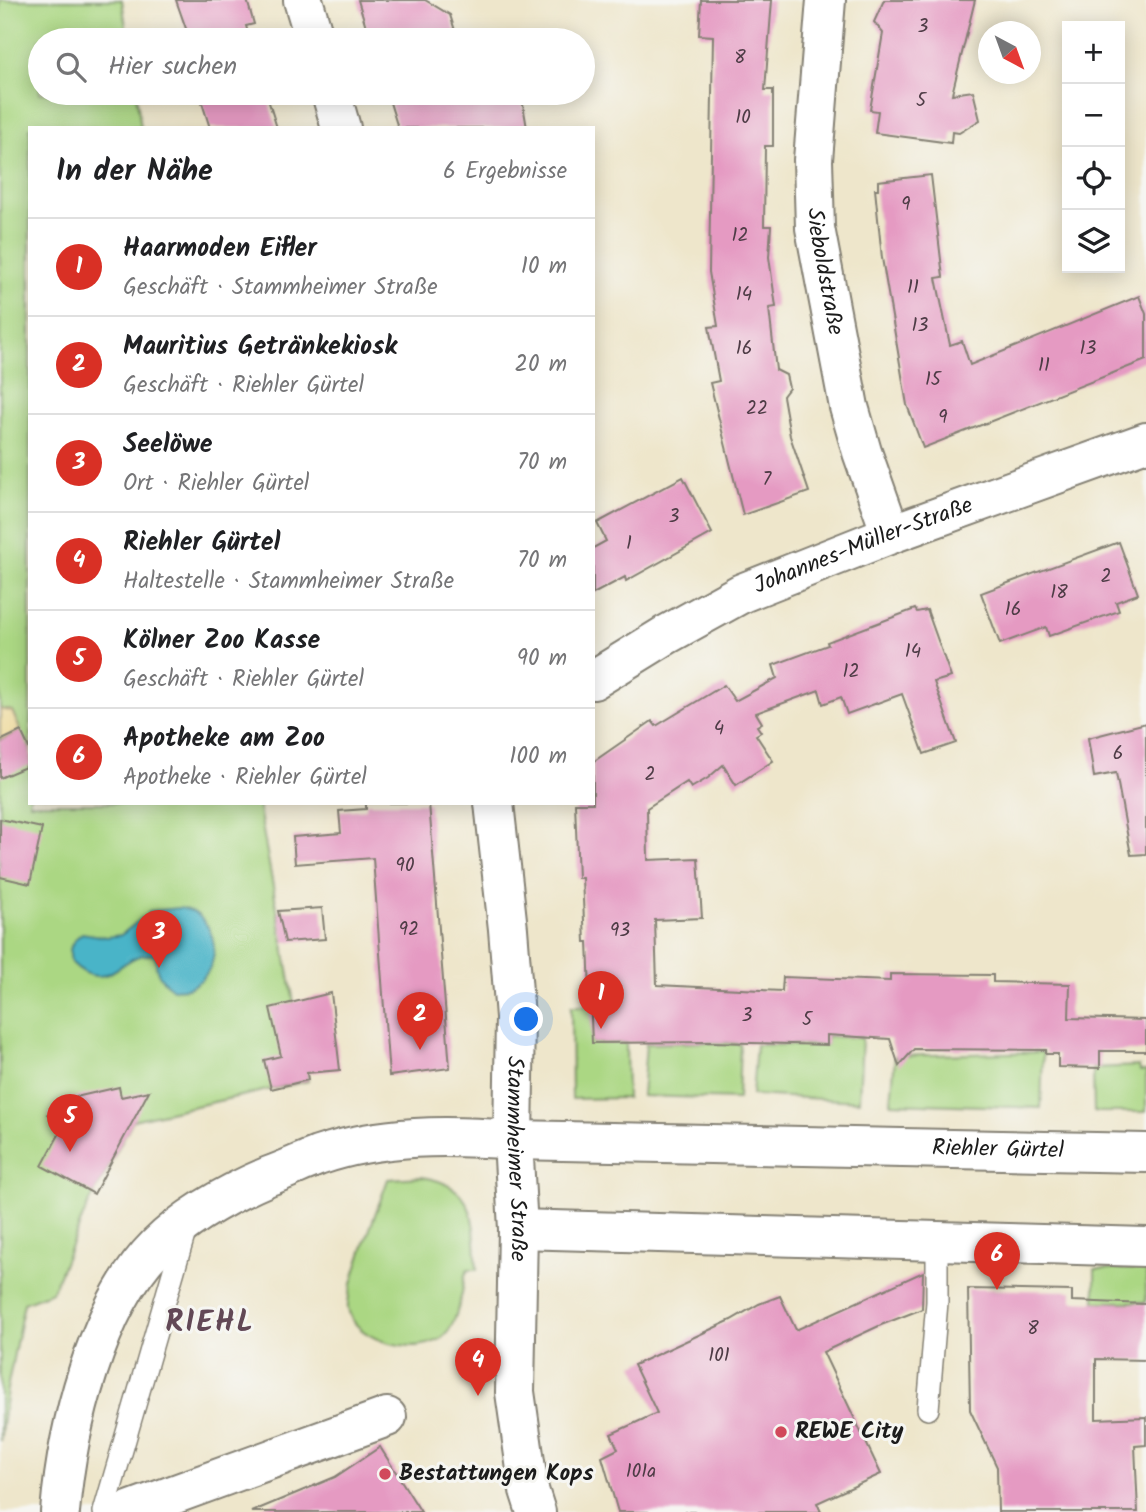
<!DOCTYPE html>
<html lang="de">
<meta charset="utf-8">
<style>
body{margin:0;font-family:Kalam,sans-serif;background:#f6f6f6;color:#202124}
.controls{position:absolute;right:21px;top:21px;display:grid;overflow:hidden;border-radius:0px;box-shadow:0 4px 18px #0003}
.controls button{width:63px;height:63px;display:grid;place-items:center;padding:0;border:0;border-bottom:2px solid #e0e0e0;background:#fff;color:#202124;font:35px sans-serif}
.compass{position:absolute;left:978px;top:21px;width:63px;height:63px;border-radius:50%;background:#fff;box-shadow:0 4px 18px #0003;rotate:139deg}
.you{position:absolute;left:527px;top:1020px;width:24px;height:24px;margin:-18px;border:5px solid #fff;border-radius:50%;background:#1a73e8;box-shadow:0 0 0 10px #1a73e833}
.badge{display:grid;place-items:center;width:46px;height:46px;border-radius:50%;background:#d93025;color:#fff;font-size:23px;font-weight:700}
.pin{position:absolute;translate:-50% -58px;filter:drop-shadow(0 2px 4px #0008)}
.pin::after{content:'';position:absolute;top:37px;width:24px;height:21px;background:inherit;clip-path:polygon(0 0,100% 0,50% 100%)}
.list{margin:0;padding:0;list-style:none}
h2{display:flex;justify-content:space-between;align-items:center;height:91px;margin:0;padding:0 28px;font-size:30px}
h2 small{font-size:23px;font-weight:400;color:#757577}
.list li{display:grid;grid-template-columns:46px 1fr auto;gap:21px;align-items:center;box-sizing:border-box;height:98px;padding:0 28px;border-top:2px solid #e0e0e0}
.list b{display:block;font-size:26px;white-space:nowrap}
.list p{margin:0;font-size:23px;white-space:nowrap;color:#757577}
.list em{font-size:23px;font-style:normal;color:#757577}
.icon{flex:none;width:38px;height:38px;fill:none;stroke:currentColor;stroke-width:2;stroke-linecap:round;stroke-linejoin:round}
.map{position:relative;flex:none;width:1146px;height:1512px;overflow:hidden}
.search{position:absolute;background:#fff;box-shadow:0 4px 18px #0003;left:28px;top:28px;width:567px;height:77px;display:flex;align-items:center;gap:18px;box-sizing:border-box;padding:0 24px;border-radius:38px;color:#757577;font-size:26px}
.panel{position:absolute;background:#fff;box-shadow:0 4px 18px #0003;left:28px;top:126px;width:567px;height:679px;border-radius:0px}
.map>svg:first-child{display:block}
.green{fill:#abd783;stroke:#647a50;stroke-width:2}
.sand{fill:#eeda9e;stroke:#857b5d;stroke-width:2}
.water{fill:#4ab4c8;stroke:#336872;stroke-width:2}
.building{fill:#e59ac2}
.lines{fill:none;stroke-linecap:round;stroke-linejoin:round}
.lane-casing{stroke:#858174;stroke-width:24}
.street-casing{stroke:#858174;stroke-width:42}
.secondary-casing{stroke:#858174;stroke-width:42}
.lane{stroke:#fff;stroke-width:21}
.street{stroke:#fff;stroke-width:38}
.secondary{stroke:#fff;stroke-width:38}
.poi-dot{fill:#d1495b;stroke:#f6f6f2;stroke-width:2.5}
.labels{text-anchor:middle;dominant-baseline:central;stroke-width:6;stroke-linejoin:round;paint-order:stroke}
.number-label{font-size:19px;fill:#4e3c46}
.street-label{font-size:23px;fill:#1c1c1c;stroke:#f6f6f2}
.poi-label{font-size:23px;font-weight:bold;fill:#1c1c1c;stroke:#f6f6f2;text-anchor:start}
.district-label{font-size:30px;font-weight:bold;letter-spacing:2px;fill:#624856;stroke:#f6f6f2}
</style>
<div class="map">
<svg width="1146" height="1512" viewBox="0 0 1146 1512">
<rect width="100%" height="100%" fill="#f6f6f2"/>
<filter id="ink" filterUnits="userSpaceOnUse"><feTurbulence type="fractalNoise" baseFrequency=".0143" numOctaves="2"/><feDisplacementMap in="SourceGraphic" scale="14" xChannelSelector="R" yChannelSelector="G"/><feConvolveMatrix kernelMatrix="1 2 1 2 8 2 1 2 1" color-interpolation-filters="sRGB"/></filter>
<filter id="wash" filterUnits="userSpaceOnUse"><feTurbulence type="fractalNoise" baseFrequency=".00686" numOctaves="4" result="noise"/><feDisplacementMap in="SourceGraphic" scale="28" xChannelSelector="R" yChannelSelector="G"/><feGaussianBlur stdDeviation="1.57" result="paint"/><feColorMatrix in="noise" values="0 0 0 0 0 0 0 0 0 0 0 0 0 0 0 0 0 1.4 0 .05"/><feComposite in="paint" operator="in"/></filter>
<g filter="url(#wash)">
<rect width="100%" height="100%" fill="#eee6cb"/>
<g class="green">
<path d="M0,0h122l6,40h-88v53h96l5,35h-111v675h228l50,278 -175,39 -46,87 -35,85 -28,11 -17,86 -7,52z"/>
<path d="M571,1006h21v37h34l1,55 -55,1z"/>
<path d="M827,1036l35,2 -3,63 -107,-6 4,-50h70z"/>
<path d="M711,1042l29,2 -2,55 -96,-3 4,-52z"/>
<path d="M1043,1052l-2,56 -150,-5 4,-47z"/>
<path d="M1139,1066l1,5h6v41h-52l-1,-44z"/>
<path d="M422,1177c57,9 51,46 55,93h-9l-3,5c-2,16 -9,51 -21,61 -24,21 -89,7 -96,-27 -3,-19 32,-106 40,-130z"/>
<rect x="1095" y="1269" width="51" height="33"/>
</g>
<path class="sand" d="M0,709l12,2 9,20 -21,9z"/>
<path class="water" d="M179,908c5,1 12,2 16,5 26,18 26,60 -5,74 -4,2 -12,1 -17,2 -13,-10 -18,-16 -17,-33 -34,-10 -46,45 -85,6 -3,-14 0,-20 11,-29l25,4 14,-2 30,-24z"/>
<g id="blocks">
<g class="building">
<path d="M176,0h71l7,24 -8,2 4,14h-60z"/>
<path d="M358,0h67l25,15 8,25h-88z"/>
<path d="M701,0h71l-7,90h8v56h-8l-1,80h7l-2,31 7,50 -7,1 7,62 10,5 3,13 -6,8 7,40 19,56 -66,23 -33,-132 9,-2 -10,-54 9,-1 -9,-54 4,-236 -14,-1z"/>
<path d="M884,0h91l-23,94 21,-3 7,29 -21,13 -7,-1 -1,11 -76,-10 3,-22 -8,-1 13,-77 -9,-11z"/>
<path d="M199,93h67l11,35h-67z"/>
<path d="M387,93h134l6,35h-129z"/>
<path d="M931,175l12,102 -7,1 14,67 12,-4 8,24 169,-69 7,18v46l-223,88 -16,-43 -25,-147 -7,-69h3v-8z"/>
<path d="M683,477l29,56 -86,48 -1,-4 -32,17v-46l13,-7 -9,-18z"/>
<path d="M1119,542l19,52 -22,8 3,9 -70,25 -3,-9 -46,17 -19,-51z"/>
<path d="M915,609l2,3 10,-2 24,67 -17,5 22,61 -32,11 -22,-60 -55,20 -6,-17 -18,7 -4,-14 -63,23 6,10 -5,3 4,6 -5,3 17,26 -37,24 -13,-20 -15,13 -17,10 -4,-6 -40,26 1,52 50,-2 4,60 -47,2 2,65 125,6 1,-14 107,4v-7l103,1v7l77,2 -1,34 77,2v31h-46v17l-42,-1v-13h-12v-4l-132,-1 -15,17 -9,-27 -63,-4v10l-116,-3 -119,1 -4,-101h-3l-3,-64h-4l-3,-75h18v-41l59,-41 4,5 68,-41 11,16 42,-23 -4,-13 55,-20 -1,-3z"/>
<path d="M1146,723v131l-15,1 -15,-82 -22,4 -6,-39z"/>
<path d="M21,731l9,19v15l-30,13v-37z"/>
<path d="M366,803h63l21,265 -61,8 -16,-218 -78,6 -2,-27 48,-4 -2,-22 27,-2z"/>
<path d="M0,819l42,9 -12,56 -30,-7z"/>
<path d="M322,908l3,31 -40,3 -7,-31z"/>
<path d="M331,993l9,77 -33,3 1,7 -37,9 -7,-29 17,-4 -11,-48z"/>
<path d="M119,1087l2,10 28,-6 -55,103 -52,-28 21,-39 -15,-13 21,-5 -2,-10z"/>
<path d="M923,1272l-1,37 -41,16 -58,27 58,122 -64,29 4,9h-203l-16,-55 16,-8 -7,-15 46,-21 -23,-48 97,-45 28,-16 21,-8 16,34z"/>
<path d="M968,1289l104,2v10l74,3v56l-50,-1v60l50,-2v28l-11,1 3,66h-140l-1,-45 -27,-57z"/>
<path d="M380,1447l41,65h-170l84,-35z"/>
</g>
</g>
</g>
<g filter="url(#ink)">
<use href="#blocks" fill-opacity="0" stroke="#858174" stroke-width="2"/>
<g class="lines">
<g class="lane-casing">
<g id="lane">
<path d="M928,1409l9,-107v-61"/>
<path d="M104,1512l83,-287"/>
</g>
</g>
<g class="street-casing">
<g id="street">
<path id="s1" d="M826,0l-13,160 2,68 34,179 13,45 29,82"/>
<path id="s2" d="M593,680l73,-45 76,-42 149,-59 255,-92"/>
<path d="M518,1229l628,18"/>
<path d="M60,1512c7,-83 36,-205 97,-266 31,-31 72,-53 112,-70 17,-6 33,-14 49,-20 63,-22 131,-21 195,-16"/>
<path d="M126,1512l261,-95"/>
</g>
</g>
<g class="secondary-casing">
<g id="secondary">
<path d="M303,0l12,40"/>
<path d="M331,93l10,35"/>
<path id="s3" d="M494,803l14,126 7,88 -2,123 5,89 -3,163 14,98 7,22"/>
<path id="s4" d="M513,1140l633,13"/>
</g>
</g>
<use href="#lane" class="lane"/>
<use href="#street" class="street"/>
<use href="#secondary" class="secondary"/>
</g>
</g>
<g class="poi-dot">
<circle cx="781" cy="1432" r="7"/>
<circle cx="385" cy="1474" r="7"/>
</g>
<g class="labels">
<g class="number-label">
<text x="923" y="27">3</text>
<text x="740" y="58">8</text>
<text x="921" y="101">5</text>
<text x="743" y="118">10</text>
<text x="906" y="205">9</text>
<text x="740" y="236">12</text>
<text x="913" y="288">11</text>
<text x="744" y="295">14</text>
<text x="920" y="326">13</text>
<text x="744" y="349">16</text>
<text x="1088" y="349">13</text>
<text x="1044" y="366">11</text>
<text x="933" y="380">15</text>
<text x="757" y="409">22</text>
<text x="943" y="418">9</text>
<text x="767" y="480">7</text>
<text x="674" y="517">3</text>
<text x="629" y="544">1</text>
<text x="1106" y="577">2</text>
<text x="1059" y="593">18</text>
<text x="1013" y="610">16</text>
<text x="913" y="652">14</text>
<text x="851" y="672">12</text>
<text x="719" y="729">4</text>
<text x="1118" y="754">6</text>
<text x="650" y="775">2</text>
<text x="405" y="866">90</text>
<text x="409" y="930">92</text>
<text x="620" y="931">93</text>
<text x="747" y="1016">3</text>
<text x="807" y="1020">5</text>
<text x="1033" y="1329">8</text>
<text x="719" y="1356">101</text>
<text x="641" y="1472">101a</text>
</g>
<g class="street-label">
<text stroke="none"><textPath href="#s1" startOffset="273">Sieboldstraße</textPath></text>
<text stroke="none"><textPath href="#s2" startOffset="303">Johannes-Müller-Straße</textPath></text>
<text stroke="none"><textPath href="#s4" startOffset="485">Riehler Gürtel</textPath></text>
<text stroke="none"><textPath href="#s3" startOffset="357">Stammheimer Straße</textPath></text>
</g>
<g class="poi-label">
<text x="795" y="1432">REWE City</text>
<text x="399" y="1474">Bestattungen Kops</text>
</g>
<g class="district-label">
<text x="210" y="1323">RIEHL</text>
</g>
</g>
</svg>
<div class="controls">
<button>+</button>
<button>−</button>
<button><svg class="icon" aria-label="locate" viewBox="0 0 24 24"><circle cx="12" cy="12" r="6"/><path d="M12 2v4M12 18v4M2 12h4M18 12h4"/></svg></button>
<button><svg class="icon" aria-label="layers" viewBox="0 0 24 24"><path d="M12 4l9 5-9 5-9-5zM3 14l9 5 9-5"/></svg></button>
</div>
<svg class="compass" viewBox="-18 -18 36 36"><path d="M0-13l5 13h-10z" fill="#e53935"/><path d="M0 13l5-13h-10z" fill="#757577"/></svg>
<div class="you"></div>
<div class="pin badge" style="left:601px;top:1029px">1</div>
<div class="pin badge" style="left:420px;top:1050px">2</div>
<div class="pin badge" style="left:159px;top:968px">3</div>
<div class="pin badge" style="left:478px;top:1396px">4</div>
<div class="pin badge" style="left:70px;top:1152px">5</div>
<div class="pin badge" style="left:997px;top:1290px">6</div>
<div class="search"><svg class="icon" aria-label="search" viewBox="0 0 24 24"><circle cx="10" cy="10" r="6"/><path d="M15 15l6 6"/></svg>Hier suchen</div>
<section class="panel">
<h2>In der Nähe<small>6 Ergebnisse</small></h2>
<ul class="list">
<li><span class="badge">1</span><div><b>Haarmoden Eifler</b><p>Geschäft · Stammheimer Straße</p></div><em>10 m</em></li>
<li><span class="badge">2</span><div><b>Mauritius Getränkekiosk</b><p>Geschäft · Riehler Gürtel</p></div><em>20 m</em></li>
<li><span class="badge">3</span><div><b>Seelöwe</b><p>Ort · Riehler Gürtel</p></div><em>70 m</em></li>
<li><span class="badge">4</span><div><b>Riehler Gürtel</b><p>Haltestelle · Stammheimer Straße</p></div><em>70 m</em></li>
<li><span class="badge">5</span><div><b>Kölner Zoo Kasse</b><p>Geschäft · Riehler Gürtel</p></div><em>90 m</em></li>
<li><span class="badge">6</span><div><b>Apotheke am Zoo</b><p>Apotheke · Riehler Gürtel</p></div><em>100 m</em></li>
</ul>
</section>
</div>
